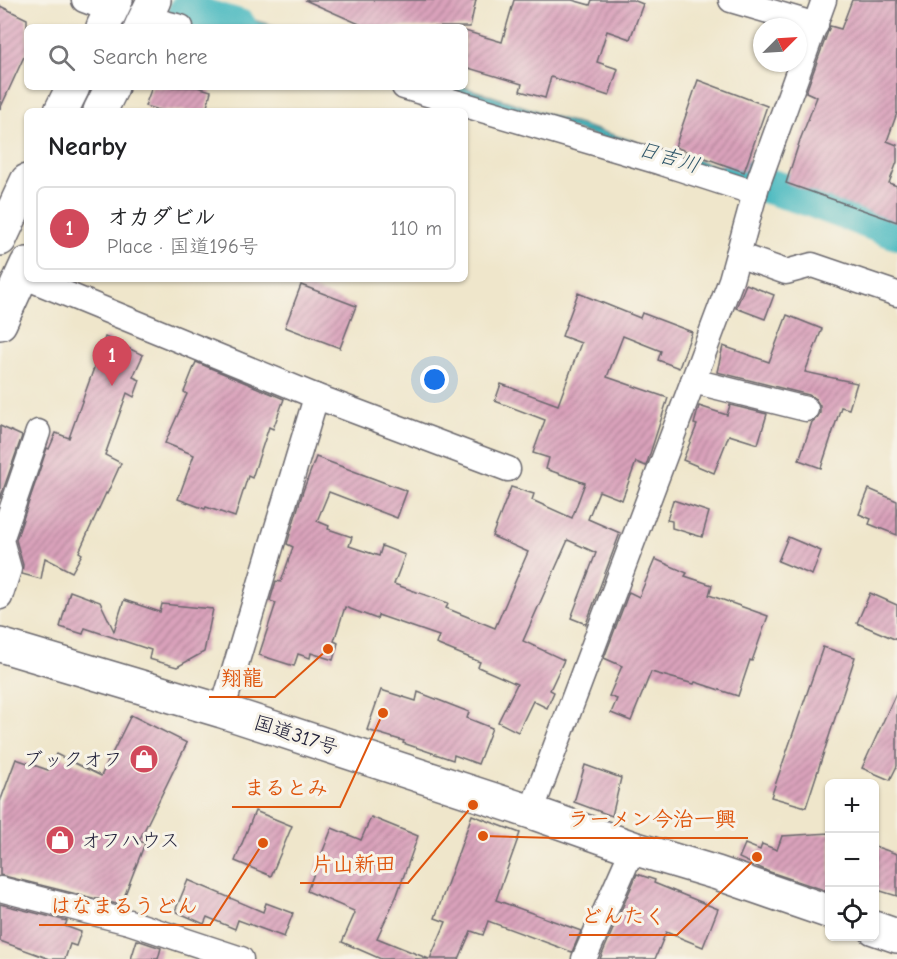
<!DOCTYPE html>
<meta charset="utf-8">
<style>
body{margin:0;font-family:"Comic Neue","Klee One",sans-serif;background:#f2f2f2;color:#202124}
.controls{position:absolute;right:18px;bottom:18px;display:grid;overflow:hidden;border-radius:9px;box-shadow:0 2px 4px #0004}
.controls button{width:54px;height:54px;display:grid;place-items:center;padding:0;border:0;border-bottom:2px solid #e0e0e0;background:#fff;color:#202124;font:30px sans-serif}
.compass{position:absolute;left:753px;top:18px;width:54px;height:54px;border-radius:50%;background:#fff;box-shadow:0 2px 4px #0004;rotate:66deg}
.you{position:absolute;left:435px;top:380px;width:21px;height:21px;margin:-15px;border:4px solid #fff;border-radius:50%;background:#1a73e8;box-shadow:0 0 0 9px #1a73e833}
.badge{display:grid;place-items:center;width:39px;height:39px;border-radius:50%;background:#d1495b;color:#fff;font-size:20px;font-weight:700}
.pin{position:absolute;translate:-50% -50px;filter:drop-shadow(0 2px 3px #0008)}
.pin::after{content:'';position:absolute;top:32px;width:21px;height:18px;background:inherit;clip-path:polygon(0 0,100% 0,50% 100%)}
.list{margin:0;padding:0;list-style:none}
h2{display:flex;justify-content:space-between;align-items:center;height:78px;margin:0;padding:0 24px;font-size:26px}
h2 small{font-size:20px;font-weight:400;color:#757577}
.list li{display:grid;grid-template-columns:39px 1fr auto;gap:18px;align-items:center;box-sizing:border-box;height:84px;margin:0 12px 12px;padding:0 12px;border:2px solid #e0e0e0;border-radius:9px}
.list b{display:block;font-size:22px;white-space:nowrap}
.list p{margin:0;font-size:20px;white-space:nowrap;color:#757577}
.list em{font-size:20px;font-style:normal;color:#757577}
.icon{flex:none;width:33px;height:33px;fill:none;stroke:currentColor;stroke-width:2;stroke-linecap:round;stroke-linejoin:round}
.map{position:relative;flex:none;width:897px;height:959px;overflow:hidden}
.search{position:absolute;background:#fff;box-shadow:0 2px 4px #0004;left:24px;top:24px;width:444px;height:66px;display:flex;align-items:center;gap:15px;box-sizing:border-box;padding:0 21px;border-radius:9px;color:#757577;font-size:22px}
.panel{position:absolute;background:#fff;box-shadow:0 2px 4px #0004;left:24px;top:108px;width:444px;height:174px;border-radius:9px}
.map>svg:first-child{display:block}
.water{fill:url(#water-rules);stroke:#366e7e;stroke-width:1.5}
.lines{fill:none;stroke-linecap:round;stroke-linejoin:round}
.river{stroke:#4ab9c0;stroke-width:36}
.building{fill:url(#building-hatch)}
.minor-casing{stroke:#6a676d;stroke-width:27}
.trunk-casing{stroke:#6a676d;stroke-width:36}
.minor{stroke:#fff;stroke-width:24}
.trunk{stroke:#fff;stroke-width:33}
.labels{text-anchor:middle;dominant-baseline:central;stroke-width:6;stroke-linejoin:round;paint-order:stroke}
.street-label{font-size:20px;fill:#22223b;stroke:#f7f3e8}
.poi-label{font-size:20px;fill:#22223b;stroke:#f7f3e8;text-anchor:end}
.water-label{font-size:21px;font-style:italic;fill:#30576a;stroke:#f7f3e8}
.leader{fill:none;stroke:#de560e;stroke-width:2}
.callout-dot{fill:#de560e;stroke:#f7f3e8;stroke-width:2}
.callout-label{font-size:21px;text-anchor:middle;font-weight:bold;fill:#de560e;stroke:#f7f3e8;stroke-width:6;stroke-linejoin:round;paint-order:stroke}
</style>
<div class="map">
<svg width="897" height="959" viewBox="0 0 897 959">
<defs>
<pattern id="water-rules" width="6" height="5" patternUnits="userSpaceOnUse" patternTransform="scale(1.5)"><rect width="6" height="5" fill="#4ab9c0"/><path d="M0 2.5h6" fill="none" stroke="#3d969d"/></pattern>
<pattern id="building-hatch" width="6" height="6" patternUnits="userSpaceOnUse" patternTransform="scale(1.5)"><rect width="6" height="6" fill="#daa2bb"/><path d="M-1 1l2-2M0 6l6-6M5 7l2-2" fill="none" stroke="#b08499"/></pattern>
</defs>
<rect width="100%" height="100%" fill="#f7f3e8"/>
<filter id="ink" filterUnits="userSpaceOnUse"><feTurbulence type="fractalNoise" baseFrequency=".0167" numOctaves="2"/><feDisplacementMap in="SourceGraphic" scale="12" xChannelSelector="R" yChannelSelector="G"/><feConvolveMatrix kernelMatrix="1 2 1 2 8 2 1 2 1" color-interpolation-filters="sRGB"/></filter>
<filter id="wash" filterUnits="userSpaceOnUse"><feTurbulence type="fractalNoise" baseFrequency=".008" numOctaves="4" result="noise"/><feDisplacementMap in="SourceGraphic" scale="24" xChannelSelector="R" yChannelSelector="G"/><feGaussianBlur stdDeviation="1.35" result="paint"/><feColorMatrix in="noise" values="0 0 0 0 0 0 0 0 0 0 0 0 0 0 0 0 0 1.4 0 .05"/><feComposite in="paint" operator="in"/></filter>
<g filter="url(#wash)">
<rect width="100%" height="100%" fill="#efe6cb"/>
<g class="water">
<path d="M210,8l68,19h-39l-31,-9z"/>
<path d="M439,87h25l113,37 146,44 174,64v8l-116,-42 -45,-18z"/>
</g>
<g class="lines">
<g class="river">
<path d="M186,11l53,16"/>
<path d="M735,176l72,22 90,34"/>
</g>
</g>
<g id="blocks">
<g class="building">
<path d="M305,0h171l-6,27h-104z"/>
<path d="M514,0h58l18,5 2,-5h41l10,4 -13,35 -23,-8 -10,31 21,7 -9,27 -58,-19 -6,21 -25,-7 2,-7 -57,-17v-36l37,11z"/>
<path d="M852,0h45v113l-10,28 10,4v17l-8,21 8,3v36l-111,-39 14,-43 17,-43 -11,-5 24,-66 11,3z"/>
<path d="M0,6l27,13v31l-27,59z"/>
<path d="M698,80l69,26 -23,66 -69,-25z"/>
<path d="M152,87h45l14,4 -5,20h-44l-17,-5z"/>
<path d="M746,284l28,11 -9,24 -29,-11z"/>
<path d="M301,285l55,21 -16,42 -55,-21z"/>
<path d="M578,293l62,25 2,-5 50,19 -13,36 -21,-8 3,-9 -38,-15 -16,41 61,21 -22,68 -10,-4 -14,38 -23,-9 -11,28 32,14 -34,91 -15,-6 25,-65 -28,-13 -45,101 41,19 -14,30 4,2 -7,16 -14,-7 -15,31 -20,-10 19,-38 -39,-17 2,-5 -44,-18 3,-8 -61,-21 -1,4 -32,-12 -11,34 4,2 -5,17 -22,-7 -1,5 -12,-4 -4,12 -35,-11 17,-52 -6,-2 6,-20 5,1 12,-35 -6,-3 16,-53 13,-34 91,34 -10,27 -68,-26 -12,29 12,5 -1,3 24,8 -3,9 30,10 3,-10 23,9 -11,29 54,19 -2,5 49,20 33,-76 -36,-16 19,-49 23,7 -2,6 40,18 13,-35 -39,-14 3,-11 -16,-5 12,-33 -50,-19 6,-17 57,21 23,-62 -19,-7z"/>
<path d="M787,315l35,14 -17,43 52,11 -8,26 -8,-2 -20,61 -22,-8 13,-38 5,-4 3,-5v-7l-5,-8 -6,-3 -92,-23 6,-26 46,16z"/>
<path d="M105,337l38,18 -10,22 7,3 -6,17 -7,-4 -22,62 16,8 -14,31 -1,-1 -27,59 3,2 -10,18 -27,-14 -4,21 -19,-5 1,-9 -7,-25 31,-92 2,1 7,-16 13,5z"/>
<path d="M196,362l88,37 -11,30 -4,-2 -17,51 -4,-2 -13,41 -29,-10 -1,2 -27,-10 16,-44 -29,-12 22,-49 -3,-2z"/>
<path d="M730,405l37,9 -9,30 -29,-9 -15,38 -31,-13 14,-35 -3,-1 5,-18 28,9z"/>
<path d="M0,426l22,10 -22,63z"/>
<path d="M869,489l28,12v34l-28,-11 2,-5 -12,-5z"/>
<path d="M673,500l36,12 -7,25 -30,-9v-7l-5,-1z"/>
<path d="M788,537l33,14 -9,24 -34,-14z"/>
<path d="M655,559l32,14 -2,3 27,9 -3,10 59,21 -16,45 -2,-1 -12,36 -43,-14 -1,2 -43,-12 -20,49 -20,-8 6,-14 -8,-3 13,-30 -18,-8 25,-66 10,5z"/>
<path d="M70,591l30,11 14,29 10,-31 36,12 2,-8 51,5 -9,43 -27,15 -28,-8 2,-9 -66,-22 -2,6 -23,-7z"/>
<path d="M870,593l27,12v35l-40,-17z"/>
<path d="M823,647l32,10 -49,150 -35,-10z"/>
<path d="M381,690l35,11 2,-9 51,20 -2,6 25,10 -14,36 -24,-9 -1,5 -50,-17 1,-2 -37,-11z"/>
<path d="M897,691v75l-7,14 -28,-12z"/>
<path d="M131,715l56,28 -48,98 6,2 -24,62 -121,-30v-73l16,-43 32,11 8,-16 45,22z"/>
<path d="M585,765l36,13 -9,38 -38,-14z"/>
<path d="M255,811l37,15 -21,50 -36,-15z"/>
<path d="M472,815l48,18 -24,67 85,31 -9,21 -84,-31 -5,14 -12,-4 -12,28h-29l16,-37 -11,-4z"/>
<path d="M371,817l47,19 -21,59 -20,43 52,21h-48l-39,-17 13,-29 -1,-2 -47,-20 25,-63 29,12z"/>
<path d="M830,833v59l-63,-21 -28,-13 6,-14 15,6 2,-6 15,6 5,-14z"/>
<path d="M874,846l23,8v42l-23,-7z"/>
<path d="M637,874l18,6 -1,3 64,26 -15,38 -37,-15 -11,27h-55z"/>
<path d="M188,880l75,32 3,-9 27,10 -9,24 -46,-17 -3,9 -28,-12 -3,7 -29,-13z"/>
<path d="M0,904l67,17 -2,5 16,6 -5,14 -6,-2 -5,15h-15l-50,-18z"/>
<path d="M137,940l24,8 -3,11h-27z"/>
</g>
</g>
</g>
<g filter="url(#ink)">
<use href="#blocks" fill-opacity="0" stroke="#6a676d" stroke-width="1.5"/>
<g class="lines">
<g class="minor-casing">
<g id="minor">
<path d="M84,0l27,10"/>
<path d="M731,0l85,25"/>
<path d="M146,18l35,9"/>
<path d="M404,87l255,75 96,31"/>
<path d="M738,255l48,17 26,-7 85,29"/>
<path d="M30,279l285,117"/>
<path d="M693,381l113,28"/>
<path d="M0,597l9,-28 -8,-29 37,-108"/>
<path d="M222,711l92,-307 1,-8 193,73"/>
<path d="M531,812l200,-532 26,-94 67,-186"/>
<path d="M0,889l129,33 112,37"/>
<path d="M584,959l49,-111"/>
</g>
</g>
<g class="trunk-casing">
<g id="trunk">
<path d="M103,27l13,-27"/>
<path d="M141,27l13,-27"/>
<path d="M61,111l12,-24"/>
<path d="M100,111l12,-24"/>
<path d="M0,239l27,-58"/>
<path d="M0,323l27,-59"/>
<path d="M0,645l222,66 309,101 102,36 84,25 113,39"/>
<path d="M874,928l23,8"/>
</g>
</g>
<use href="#minor" class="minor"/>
<use href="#trunk" class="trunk"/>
</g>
</g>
<defs>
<g id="shop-disc" transform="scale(1.5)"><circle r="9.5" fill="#d1495b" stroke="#f7f3e8"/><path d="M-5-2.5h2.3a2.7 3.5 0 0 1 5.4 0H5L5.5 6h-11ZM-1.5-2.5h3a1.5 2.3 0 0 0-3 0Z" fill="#fff"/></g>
</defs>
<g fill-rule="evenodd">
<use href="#shop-disc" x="144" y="759"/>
<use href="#shop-disc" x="60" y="840"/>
</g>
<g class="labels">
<g class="street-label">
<text transform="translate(296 735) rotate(18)">国道317号</text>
</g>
<g class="poi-label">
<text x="123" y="759">ブックオフ</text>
<text x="81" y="840" text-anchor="start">オフハウス</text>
</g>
<g class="water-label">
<text transform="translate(669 157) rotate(17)">日吉川</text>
</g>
</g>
<path class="leader" d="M328 649L275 697H209M383 713L340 807H232M483 836L556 838H748M473 805L408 883H300M263 843L210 925H39M757 857L677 935H569"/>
<g class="callout-dot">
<circle cx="328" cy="649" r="6"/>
<circle cx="383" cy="713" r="6"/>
<circle cx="483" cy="836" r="6"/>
<circle cx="473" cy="805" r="6"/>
<circle cx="263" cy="843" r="6"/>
<circle cx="757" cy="857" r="6"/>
</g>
<g class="callout-label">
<text x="242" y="685">翔龍</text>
<text x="286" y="795">まるとみ</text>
<text x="652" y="826">ラーメン今治一興</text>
<text x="354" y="871">片山新田</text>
<text x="124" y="913">はなまるうどん</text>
<text x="623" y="923">どんたく</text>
</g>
</svg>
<div class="controls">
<button>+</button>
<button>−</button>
<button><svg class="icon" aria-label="locate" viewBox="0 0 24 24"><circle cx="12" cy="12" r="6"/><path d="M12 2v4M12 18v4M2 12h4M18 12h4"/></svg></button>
</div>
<svg class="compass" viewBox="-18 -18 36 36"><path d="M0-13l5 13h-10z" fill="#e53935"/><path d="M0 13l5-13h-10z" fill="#757577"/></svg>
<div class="you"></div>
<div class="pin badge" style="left:112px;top:386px">1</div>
<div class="search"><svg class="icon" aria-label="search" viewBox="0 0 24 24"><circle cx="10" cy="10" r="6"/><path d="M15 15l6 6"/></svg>Search here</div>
<section class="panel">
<h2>Nearby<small></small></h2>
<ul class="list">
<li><span class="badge">1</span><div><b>オカダビル</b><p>Place · 国道196号</p></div><em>110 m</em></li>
</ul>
</section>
</div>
